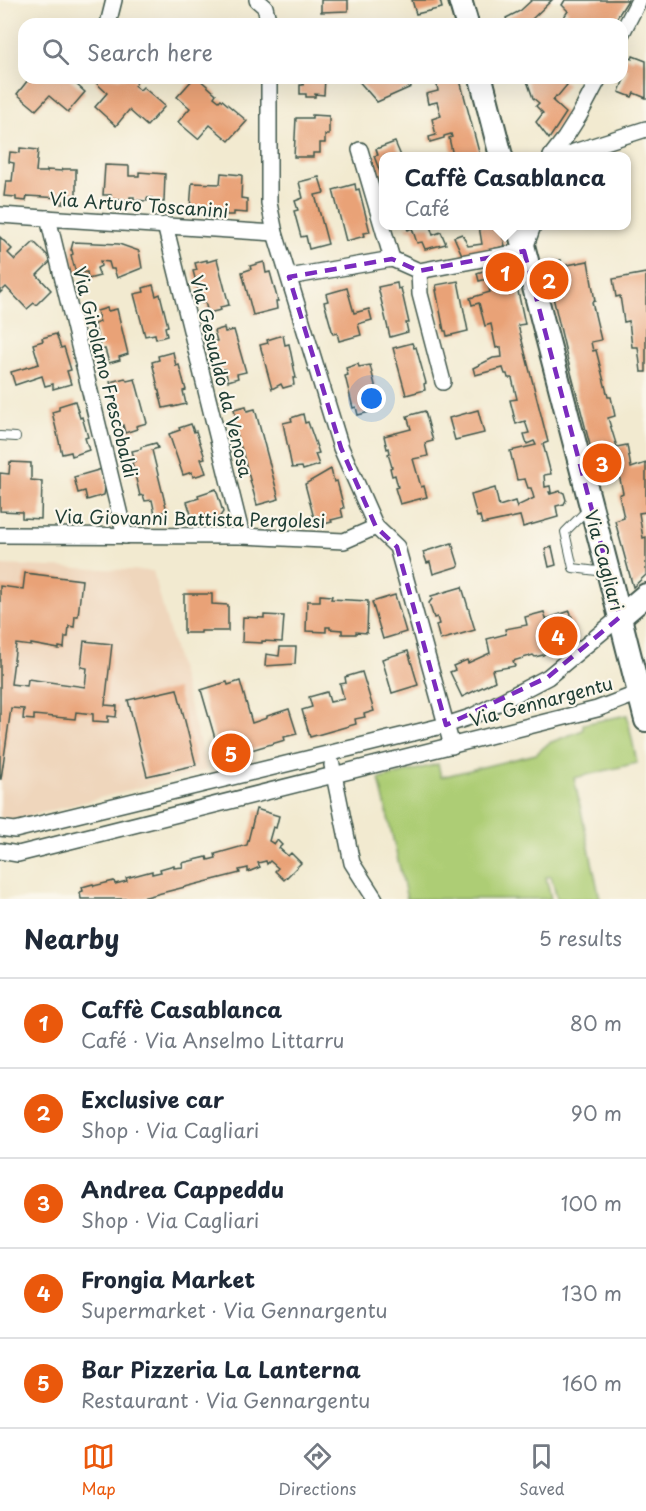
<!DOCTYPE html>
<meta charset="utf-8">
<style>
body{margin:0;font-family:"Playpen Sans",sans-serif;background:#f2f2f3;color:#1f2937}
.you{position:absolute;left:372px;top:399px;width:21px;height:21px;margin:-15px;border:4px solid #fff;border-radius:50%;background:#1a73e8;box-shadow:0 0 0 9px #1a73e833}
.badge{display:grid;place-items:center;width:39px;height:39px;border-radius:50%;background:#ea580c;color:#fff;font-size:20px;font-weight:700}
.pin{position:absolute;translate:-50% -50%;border:3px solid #fff;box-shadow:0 2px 6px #0006}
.popup{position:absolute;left:379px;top:152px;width:252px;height:78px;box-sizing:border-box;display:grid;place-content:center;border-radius:12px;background:#fff;filter:drop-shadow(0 2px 4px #0005);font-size:20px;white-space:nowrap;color:#747a83}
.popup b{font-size:22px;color:#1f2937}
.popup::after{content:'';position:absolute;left:50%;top:100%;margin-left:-12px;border:12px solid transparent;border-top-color:#fff}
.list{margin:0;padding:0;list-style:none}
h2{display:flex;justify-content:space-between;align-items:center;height:78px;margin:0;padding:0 24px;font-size:26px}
h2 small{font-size:20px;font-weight:400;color:#747a83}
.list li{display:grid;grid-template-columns:39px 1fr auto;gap:18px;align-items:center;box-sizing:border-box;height:90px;padding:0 24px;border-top:2px solid #e0e1e3}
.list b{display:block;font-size:22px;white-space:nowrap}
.list p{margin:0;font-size:20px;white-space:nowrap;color:#747a83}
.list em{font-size:20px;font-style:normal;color:#747a83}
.icon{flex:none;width:33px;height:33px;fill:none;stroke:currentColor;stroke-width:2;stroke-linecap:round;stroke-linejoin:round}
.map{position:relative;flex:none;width:646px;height:899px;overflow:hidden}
.search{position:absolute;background:#fff;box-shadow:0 6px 24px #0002;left:18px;right:18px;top:18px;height:66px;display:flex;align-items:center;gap:15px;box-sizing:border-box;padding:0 21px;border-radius:18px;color:#747a83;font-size:22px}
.sheet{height:528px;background:#fff}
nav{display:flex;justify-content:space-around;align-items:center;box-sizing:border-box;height:84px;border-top:2px solid #e0e1e3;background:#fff;font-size:16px;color:#747a83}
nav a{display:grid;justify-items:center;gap:3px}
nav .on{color:#ea580c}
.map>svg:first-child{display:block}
.built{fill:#efd6bc}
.green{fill:#adcd75;stroke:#668554;stroke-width:1.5}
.building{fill:#e9a277}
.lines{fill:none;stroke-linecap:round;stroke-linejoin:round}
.lane-casing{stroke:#3f574b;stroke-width:10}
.street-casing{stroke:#3f574b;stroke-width:18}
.secondary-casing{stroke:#3f574b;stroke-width:26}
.lane{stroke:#fff;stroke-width:8}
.street{stroke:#fff;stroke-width:15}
.secondary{stroke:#fff;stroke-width:22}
.marked{fill:none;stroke:#7b2cbf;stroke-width:4.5;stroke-dasharray:12 8;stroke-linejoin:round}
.labels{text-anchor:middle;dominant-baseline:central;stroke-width:4.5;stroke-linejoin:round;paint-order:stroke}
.street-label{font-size:18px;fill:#1f3d34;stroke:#fbf7ec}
</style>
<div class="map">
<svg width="646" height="899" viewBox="0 0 646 899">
<rect width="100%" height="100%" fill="#fbf7ec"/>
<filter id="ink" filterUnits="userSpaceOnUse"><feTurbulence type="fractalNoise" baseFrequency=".0167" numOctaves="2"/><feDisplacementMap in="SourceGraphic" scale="12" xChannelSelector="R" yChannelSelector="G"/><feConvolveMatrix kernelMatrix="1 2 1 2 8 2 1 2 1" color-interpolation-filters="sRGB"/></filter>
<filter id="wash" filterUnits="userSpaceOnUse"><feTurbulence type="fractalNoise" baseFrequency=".008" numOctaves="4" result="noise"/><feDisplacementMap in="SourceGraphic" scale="24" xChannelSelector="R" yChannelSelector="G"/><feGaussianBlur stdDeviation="1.35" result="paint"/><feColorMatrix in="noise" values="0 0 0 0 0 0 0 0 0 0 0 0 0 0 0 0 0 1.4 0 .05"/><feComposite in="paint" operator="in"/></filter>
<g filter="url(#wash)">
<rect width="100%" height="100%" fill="#f2ead0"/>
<path class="built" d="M0,565l153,6 54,199 -200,52 -7,-1z"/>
<path class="green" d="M627,715l10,48 -63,15 26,121h-43l-6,-23 -5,1 5,22h-144l-28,-120 59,-15 3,13 95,-23 13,-11 34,-13v-6z"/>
<g id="blocks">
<g class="building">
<path d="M321,0h27v11l-27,1z"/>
<path d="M412,0h28l2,8 -26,6z"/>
<path d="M532,0h20l-20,19 4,5h-28l-2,-6 14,-7z"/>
<path d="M565,0h63l-15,24h-57l1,-3 3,2 8,-12 -6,-6z"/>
<path d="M633,56l13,5v37l-12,-5 -2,4 -13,-5 9,-23 -6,-3 4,-9 6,2z"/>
<path d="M26,78h43l16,14 -17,20 -19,-16 -13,14 -19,-16 11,-14z"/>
<path d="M99,78h33l5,4 -2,4 5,4 3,-3 22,19 -18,20 -18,-16 -13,16 -21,-19 12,-14 -12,-11z"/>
<path d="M194,78h4l18,16 -2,3 5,4 2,-2 26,22 -18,20 -19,-16 -12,14 -20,-17 12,-14 -13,-11z"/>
<path d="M304,78h21l-1,17 -9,-1v3h-9v-3h-6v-9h3z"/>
<path d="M356,78h54l1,9 -34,15z"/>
<path d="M439,78h14l1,4 6,-2 20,76h-27l-4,-18 3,-1 -1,-3 -7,2v2l-14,4 -1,-5 7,-2 -4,-16 9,-3 -4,-14 -9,2 -2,-10 12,-3 -2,-12z"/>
<path d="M526,78h35l6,7 -10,12 -1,-1 -3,5 13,12 -17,26 -13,-17 7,-9 -7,-7 3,-3 -6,-5z"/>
<path d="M312,115l17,1v19h-4v8h-5v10h-7v4h-19l2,-39h16z"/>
<path d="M395,142l6,14h-17l-1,24 -9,-24 4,-1 -2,-6z"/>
<path d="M20,148l18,2 -2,22h11v-2l15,1 1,-2h13v26h-4v6h-8v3h-3v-6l-34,-2 -1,5 -10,-1v-3l-12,-1 2,-15h6l2,-18 -5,-1 1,-10 10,1z"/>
<path d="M105,165l24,1v10h10v-4l26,2 -1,28 -12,-1v-3h-5v3l-13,-1v-3h-4v3l-20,-1 1,-4h-8z"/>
<path d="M221,173l21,2 -1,23 6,1v14l-13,-1v3h-8v-4h-5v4l-24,-2 1,-3 -8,-1 2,-26 28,1z"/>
<path d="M319,177l5,16 -9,2 13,49 -19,5 -3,-13 -5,1 -7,-26 4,-1 -3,-9 8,-3 -4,-16z"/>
<path d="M355,184l1,6 3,-1 11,43 -6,1 1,3 -19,5 -13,-51z"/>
<path d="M406,226h24l3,9 8,-3 5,12 -21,5 -3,-7 -5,1 -5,-15 -4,2z"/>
<path d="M479,226h21l5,20 -42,11 -9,-20 8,-3 6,12 14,-2z"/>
<path d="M0,237l12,12 -4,4 7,7 19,-18 18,18 -15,15 14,15 -15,15 -2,-2 -7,6 -21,-22 -6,6z"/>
<path d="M73,242l46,2 20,7 3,17 -25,10 -3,-9h-3l-2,-7 -9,-1 1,5 -4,2 3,8 -12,3 -1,-7 -11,2 -5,-19 2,-1 -1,-4h-1z"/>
<path d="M217,259l12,46 -9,2 1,3 -13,3 -3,-11 -3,1 -9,-32 4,-1 -2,-7 12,-3v2z"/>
<path d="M509,260l4,23 3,-1 9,42 -7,1 30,117 -5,2 8,30 -7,1 1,12 5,-1 1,6h-2l1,2 10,-3 4,2 2,7 -2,4 -8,2 2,11 -35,10 -3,-11 -38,8 -2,-8 -3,1 -6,-22 24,-7 4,18 16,-5 2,7 2,-3 15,-7 -3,-10h-3l-3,-9 -8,1 -7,-29 26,-6 -2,-4 -7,3 -3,-10 5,-1 -4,-12 -9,3 -6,-24 7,-1 -5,-21h-4l-1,-4h-2l-2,-6 -28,7 -2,-7 20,-10 9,-1 -1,-10 -5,1 -5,-24 -6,2 -6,-23 -7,2 -2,-7 20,-6 -3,-13 -8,2 -2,-8 12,-4 -1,-4z"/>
<path d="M561,260l1,6 26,-5 7,40 -3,1 9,38 -10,2 2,9 3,-1 12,47h3l4,19 -7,2 9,29 10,-2 4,23 15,-5v49l-7,1 4,25 3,-1v38l-13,12 -18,-66 9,-3 -5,-23 4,-2 -5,-23 -16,3 -1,-21 -9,1 -25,-96 -22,-94z"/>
<path d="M264,262l2,11 4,-1 8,29h-2l1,8 -24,6 -11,-43 9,-3 -1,-3z"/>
<path d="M646,273v99h-5l-3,-25h-6l-3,-26 -5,1 -4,-26 -4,1 -3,-18z"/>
<path d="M458,281l10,50 -21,5 -1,-5h-2l-8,-41h1l-1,-5z"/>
<path d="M397,283l1,6 3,-1 8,35h-3l2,9 -18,5 -12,-50z"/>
<path d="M153,285l3,11 4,-2 8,32 -3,1 2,9 -11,3 -1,-5 -10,2 -11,-42 10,-2 -1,-4z"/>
<path d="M347,288l7,25 15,-4 3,11 -14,4 3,11 -22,6 -2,-8 -4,1 -9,-32 4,-1 -2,-7z"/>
<path d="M107,308l1,3 9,-2 11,45 -9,3 1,3 -11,3 -4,-14 -4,1 -7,-26 6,-2 -3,-11z"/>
<path d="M224,328l1,4 9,-2 12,42 -9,2 1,4 -10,3 -3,-12 -5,1 -8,-28 5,-1 -3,-10z"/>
<path d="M56,334l5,14 3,-1 7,23 -4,1 4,13 -18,5v-5l-8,2 -3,-10 -27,9 -4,-13 28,-8 -6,-20 10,-3 -1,-3z"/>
<path d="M283,335l2,10 4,-1 7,34h-3l1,7 -11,3 -2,-4 -9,5 -12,-44 8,-2 -1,-3z"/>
<path d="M412,343l2,5 2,-1 10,36 -2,1 1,6 -19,5 -13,-47z"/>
<path d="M173,352l3,14 3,-1 7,25 -3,1 3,13 -13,3v-1l-10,2 -11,-46 7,-2 -1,-4z"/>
<path d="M358,364l1,3 11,-2 11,44 -23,6 -2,-8 -3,1 -8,-32 3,-1 -2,-7z"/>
<path d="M125,378l2,3 8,-2 12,44 -11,3 1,3 -12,4 -2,-8 -2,1 -11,-39h2l-2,-5z"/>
<path d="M75,401l5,17 2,-1 6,20 -3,1 4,12 -17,6 -1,-4 -9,2 -10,-42 7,-2v-4z"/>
<path d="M246,406l1,5 8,-2 24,90 -22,6 -16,-58 -3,1 -3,-12h2l-4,-17 3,-1 -2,-9z"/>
<path d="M478,410l6,23 -29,7 -6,-22z"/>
<path d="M425,411l8,30 -8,2 3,13 -15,3 8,28 3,-1 3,11 -27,7 -5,-16 3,-1 -3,-12 -3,1 -2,-8 2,-1 -4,-13 2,-1 -1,-5 -2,1 -3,-13 27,-7 -4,-13z"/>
<path d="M303,414l2,9 3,-1 11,31 -4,1 4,11 -16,5 -1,-3 -10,1 -9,-45 9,-2 -1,-3z"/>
<path d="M191,424l3,8 2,-1 9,27 -4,1 5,14 -13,4 -1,-5 -9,3 -14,-41 11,-4 -1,-2z"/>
<path d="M156,443l2,5 -6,2 15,61 -12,3 -3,-14 -7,1 -2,-6 -3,1 -8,-34 3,-1 -3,-10 9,-2v-2z"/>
<path d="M10,462l21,1v17l11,1 -1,38 -19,-1v-6l-22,-1v-38l9,1z"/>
<path d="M102,469l4,14 -2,12 -17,5 -2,-9 -7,2 -4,-16z"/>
<path d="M331,469l3,13 3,-1 7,27 -3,1 2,8 -12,3 1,2 -16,4 -11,-42z"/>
<path d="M216,489l7,23 -4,6h-10l-1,-3 -4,1 -3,2 -9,-1 -5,-15 12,-4 -1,-3z"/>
<path d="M452,543l7,23 -26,8 -3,-12 -3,1 -4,-11z"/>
<path d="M552,547l4,18 -7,2 -4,-18z"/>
<path d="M25,573l57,7 -4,36h-3l-1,11 -5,-1 -1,11h-3l-1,11 -5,-1v2l-28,-5v2l-15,-2 -5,40 16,2 1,-7 57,8 2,-19 -6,-1 3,-26 28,3 -7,61 12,1 -1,11 -8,-1v6l-15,-1v-7l-17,-2 -1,7 -41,-4v5l-11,-1 1,-10 -13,-1 -10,71h-1v-193l23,3z"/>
<path d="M462,587l13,43 -35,10 -4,-15 3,-1 -2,-7 -3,1 -5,-15 3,-4 -1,-3z"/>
<path d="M184,594h28v10l16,1v26h-27v2h-17z"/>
<path d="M320,595l12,1 -1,3 37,2 -1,32 -11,-1v2h-14v-4l-12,-1v-2h-4v5l-20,-1 1,-30h13z"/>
<path d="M395,595l11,37 -23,7 -11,-37z"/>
<path d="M570,611l6,20 -33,24 -8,2 -2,-2 -20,6 2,5 -23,4 3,11 -33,16 -12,-25 5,-2 -2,-4 14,-6 1,3 22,-10 -3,-14 19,-5 -1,-5 22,-4 -2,-8 19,-5 2,7z"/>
<path d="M264,615l20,1 -2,26 -20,-1v2l-20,-1 1,-25 21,1z"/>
<path d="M280,647h16l-1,17 -30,2 1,-12 13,2z"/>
<path d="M408,651l10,34 -26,8 -10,-34z"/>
<path d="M362,672l12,39 -10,3 1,3 -10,2 1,5 -46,13 -8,-27 10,-3 -3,-10 18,-5 3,10 14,-3 -4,-15 6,-1 -1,-6z"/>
<path d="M240,681l12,42 15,-5v-2l22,-7 8,25 -13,3 1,3 -64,19 -20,-69 26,-8 1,3z"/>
<path d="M177,689l19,76 -49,11 -19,-76z"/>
<path d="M256,809l23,7 -3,12 -3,-1 -4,14 5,3 3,-4 5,5 -3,3 9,8 3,-3 10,10 -17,17 -9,-9 3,-3 -8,-7 -3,3 -1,-3 -8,2 2,4 -12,5v-4l-9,2 1,3 -102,26h-57l-1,-7 3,-1 -1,-4 11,-3 1,2 20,-5 1,3 12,-3 -1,-3 26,-7v3l9,-2 -1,-3 14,-4v3l9,-1 -1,-4 25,-6 1,3 8,-2 -1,-4 32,-9z"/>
</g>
</g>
</g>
<g filter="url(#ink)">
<use href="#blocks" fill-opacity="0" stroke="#3f574b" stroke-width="1.5"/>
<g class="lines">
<g class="lane-casing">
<g id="lane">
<path d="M0,436l16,1"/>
<path d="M588,509l-23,23 8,36 32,4"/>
</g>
</g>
<g class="street-casing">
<g id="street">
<path d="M257,0l8,7 4,17"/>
<path d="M108,24l6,-24"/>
<path d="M622,33l17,-33"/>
<path d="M269,78v125l6,30 66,215 35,79 21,20 55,199"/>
<path d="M360,150l32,109"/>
<path d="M551,156l14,-18 14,-22 20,-38"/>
<path d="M566,156l8,-4 72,-23"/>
<path d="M0,215l275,18"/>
<path d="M48,218l77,318"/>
<path d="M165,225l77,311"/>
<path d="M419,271l1,23 23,88"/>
<path d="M289,277l103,-18 27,12 105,-20 9,-25"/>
<path d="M0,535l242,1 102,5 32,-14"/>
<path d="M332,765l20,98 23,36"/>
<path d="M0,828l15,2 431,-105 27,-9 75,-39 72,-60"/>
<path d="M0,851l18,3 579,-145 42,-16"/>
</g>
</g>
<g class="secondary-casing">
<g id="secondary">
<path d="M460,0l7,24"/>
<path d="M481,78l20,78"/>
<path d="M518,226l96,368 32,126"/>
<path d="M620,617l26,-22"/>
</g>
</g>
<use href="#lane" class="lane"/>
<use href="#street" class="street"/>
<use href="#secondary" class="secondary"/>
</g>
</g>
<path class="marked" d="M524,251l96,366 -72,60 -102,48 -49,-178 -21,-20 -35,-79 -52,-171 103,-18 27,12z"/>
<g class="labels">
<g class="street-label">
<text transform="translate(139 204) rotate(4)">Via Arturo Toscanini</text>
<text transform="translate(106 372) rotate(76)">Via Girolamo Frescobaldi</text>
<text transform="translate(222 376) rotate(76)">Via Gesualdo da Venosa</text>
<text transform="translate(190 518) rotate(1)">Via Giovanni Battista Pergolesi</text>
<text transform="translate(605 560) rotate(75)">Via Cagliari</text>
<text transform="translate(541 701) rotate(-15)">Via Gennargentu</text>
</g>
</g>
</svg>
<div class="you"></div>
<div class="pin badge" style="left:505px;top:272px">1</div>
<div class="popup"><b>Caffè Casablanca</b>Café</div>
<div class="pin badge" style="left:549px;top:280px">2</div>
<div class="pin badge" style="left:602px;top:463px">3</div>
<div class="pin badge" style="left:558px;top:636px">4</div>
<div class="pin badge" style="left:231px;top:753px">5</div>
<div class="search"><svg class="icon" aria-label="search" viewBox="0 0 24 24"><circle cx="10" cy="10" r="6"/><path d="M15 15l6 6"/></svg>Search here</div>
</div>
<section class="sheet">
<h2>Nearby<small>5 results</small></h2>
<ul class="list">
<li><span class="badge">1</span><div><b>Caffè Casablanca</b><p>Café · Via Anselmo Littarru</p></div><em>80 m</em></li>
<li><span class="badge">2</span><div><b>Exclusive car</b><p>Shop · Via Cagliari</p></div><em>90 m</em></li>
<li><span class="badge">3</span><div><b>Andrea Cappeddu</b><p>Shop · Via Cagliari</p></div><em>100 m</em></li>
<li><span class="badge">4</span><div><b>Frongia Market</b><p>Supermarket · Via Gennargentu</p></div><em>130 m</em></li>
<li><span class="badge">5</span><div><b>Bar Pizzeria La Lanterna</b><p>Restaurant · Via Gennargentu</p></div><em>160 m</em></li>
</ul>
</section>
<nav>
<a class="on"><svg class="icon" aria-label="map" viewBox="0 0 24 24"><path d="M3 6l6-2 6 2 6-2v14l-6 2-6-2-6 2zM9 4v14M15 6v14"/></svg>Map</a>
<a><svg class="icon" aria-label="directions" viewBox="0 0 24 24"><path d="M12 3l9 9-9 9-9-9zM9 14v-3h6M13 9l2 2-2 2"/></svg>Directions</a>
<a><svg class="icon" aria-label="saved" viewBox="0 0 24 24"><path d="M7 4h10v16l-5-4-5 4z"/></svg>Saved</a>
</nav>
